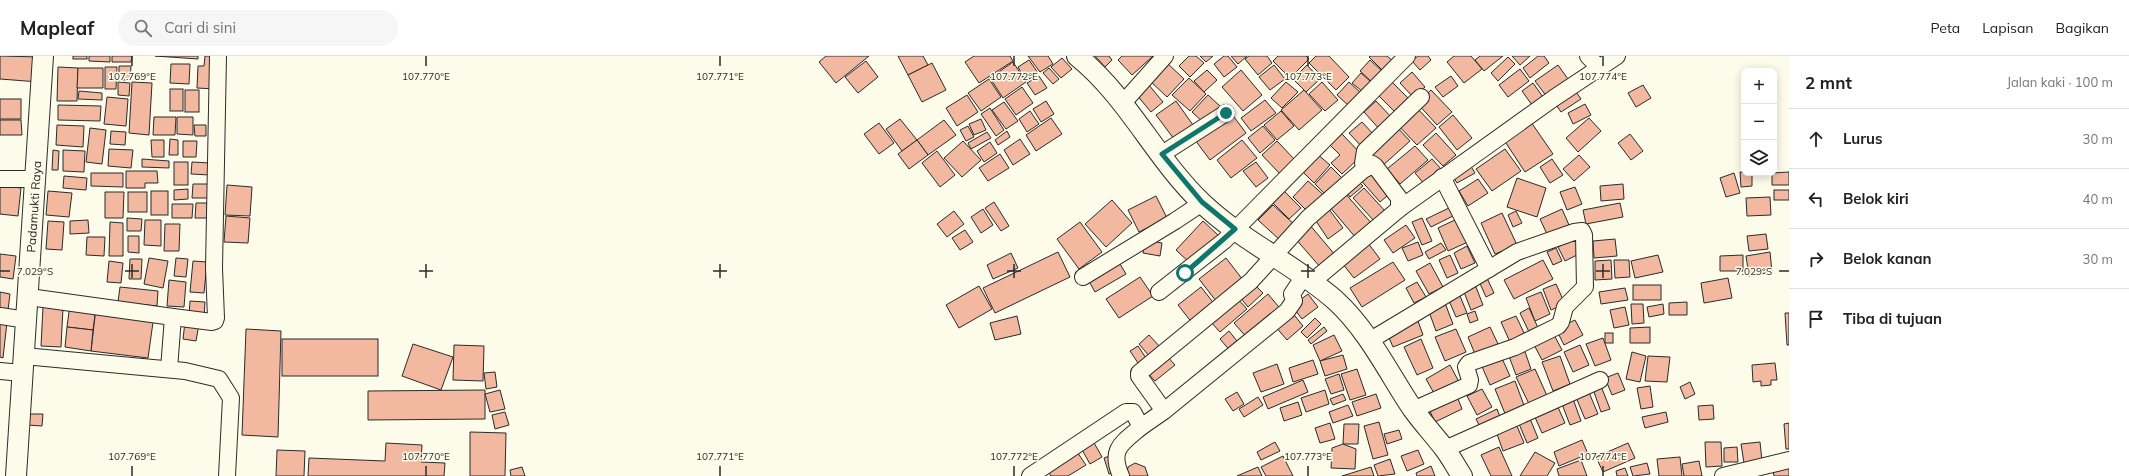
<!DOCTYPE html>
<html lang="id">
<meta charset="utf-8">
<style>
body{margin:0;font-family:Mulish,sans-serif;background:#f6f6f6;color:#222}
.controls{position:absolute;right:12px;top:12px;display:grid;overflow:hidden;border-radius:8px;box-shadow:0 2px 10px #0003}
.controls button{width:36px;height:36px;display:grid;place-items:center;padding:0;border:0;border-bottom:1px solid #e0e0e0;background:#fff;color:#222;font:20px sans-serif}
.stop{position:absolute;width:12px;height:12px;margin:-9px;border:3px solid #0f766e;border-radius:50%;background:#fff}
.stop.end{background:#0f766e;border-color:#fff;box-shadow:0 1px 4px #0008}
.list{margin:0;padding:0;list-style:none}
h2{display:flex;justify-content:space-between;align-items:center;height:52px;margin:0;padding:0 16px;font-size:17px}
h2 small{font-size:13px;font-weight:400;color:#767676}
.list li{display:grid;grid-template-columns:26px 1fr auto;gap:12px;align-items:center;box-sizing:border-box;height:60px;padding:0 16px;border-top:1px solid #e0e0e0}
.list b{display:block;font-size:15px;white-space:nowrap}
.list em{font-size:13px;font-style:normal;color:#767676}
.icon{flex:none;width:22px;height:22px;fill:none;stroke:currentColor;stroke-width:2;stroke-linecap:round;stroke-linejoin:round}
.map{position:relative;flex:none;width:1789px;height:420px;overflow:hidden}
header{display:flex;align-items:center;gap:24px;box-sizing:border-box;height:56px;padding:0 20px;background:#fff;border-bottom:1px solid #e0e0e0}
header strong{font-size:19px}
nav{display:flex;gap:22px;margin-inline-start:auto;font-size:14px}
.search{width:280px;height:36px;background:#f6f6f6;display:flex;align-items:center;gap:10px;box-sizing:border-box;padding:0 14px;border-radius:22px;color:#767676;font-size:15px}
main{display:flex}
aside{flex:1;background:#fff}
.map>svg:first-child{display:block}
.building{fill:#f2b8a0;stroke:#2b2b2b}
.lines{fill:none;stroke-linecap:round;stroke-linejoin:round}
.minor-casing{stroke:#2b2b2b;stroke-width:18}
.tertiary-casing{stroke:#2b2b2b;stroke-width:22}
.minor{stroke:#fdfbea;stroke-width:16}
.tertiary{stroke:#fdfbea;stroke-width:20}
.route{stroke:#0f766e;stroke-width:5}
.ticks{fill:none;stroke:#2b2b2b;stroke-width:1.5}
.labels{text-anchor:middle;dominant-baseline:central;stroke-width:3;stroke-linejoin:round;paint-order:stroke}
.street-label{font-size:12px;fill:#2b2b2b;stroke:#fdfbea}
.ticks-label{font-size:10px;text-anchor:middle;fill:#2b2b2b;stroke:#fdfbea;stroke-width:3;stroke-linejoin:round;paint-order:stroke}
</style>
<header>
<strong>Mapleaf</strong>
<div class="search"><svg class="icon" aria-label="search" viewBox="0 0 24 24"><circle cx="10" cy="10" r="6"/><path d="M15 15l6 6"/></svg>Cari di sini</div>
<nav><a>Peta</a><a>Lapisan</a><a>Bagikan</a></nav>
</header>
<main>
<div class="map">
<svg width="1789" height="420" viewBox="0 0 1789 420">
<rect width="100%" height="100%" fill="#fdfbea"/>
<g class="building">
<path d="M0,0l41,1 -2,25 -39,-3z"/>
<rect x="73" y="0" width="14" height="3"/>
<path d="M89,0h21v6l-21,-1z"/>
<path d="M112,0h20l-1,6h-19z"/>
<path d="M155,0h43v3z"/>
<path d="M205,0h12l-2,33 -18,-1 1,-22h6z"/>
<path d="M826,0h43l-33,27 -17,-21z"/>
<path d="M898,0h25l5,9 -20,10z"/>
<path d="M974,0h36l3,5 -34,22 -14,-21z"/>
<path d="M1028,0h20l5,8 -13,8z"/>
<path d="M1095,0h14l3,4 -7,7z"/>
<path d="M1122,0h31l-21,19 -14,-15z"/>
<path d="M1189,0h7l8,7 -14,14 -11,-11z"/>
<path d="M1200,0h13l-7,6z"/>
<path d="M1224,0h4l9,11 -13,10 -10,-13z"/>
<path d="M1231,0h16l-9,8z"/>
<path d="M1249,0h18l5,7 -14,12 -13,-16z"/>
<path d="M1278,0h28l3,3 -19,19 -17,-17z"/>
<path d="M1316,0h13l20,21 -13,13 -27,-27z"/>
<path d="M1370,0h17l6,5 -10,10 -14,-14z"/>
<path d="M1418,0h10l3,4 -11,10 -8,-9z"/>
<path d="M1454,0h17l11,13 -18,14 -17,-21z"/>
<path d="M1480,0h23l-19,15 -9,-11z"/>
<path d="M1512,0h18l-10,9z"/>
<path d="M1538,0h6l5,7 -19,15 -7,-10z"/>
<path d="M1508,1l7,7 -17,17 -7,-8z"/>
<path d="M1062,2l10,11 -11,9 -10,-11z"/>
<path d="M1029,4l9,13 -12,8 -8,-14z"/>
<path d="M1370,4l13,12 -10,11 -13,-12z"/>
<path d="M866,5l12,16 -20,16 -13,-16z"/>
<path d="M1013,6l13,20 -23,16 -13,-20z"/>
<path d="M1166,6l18,17 -17,18 -18,-17z"/>
<path d="M932,7l14,27 -24,12 -14,-27z"/>
<path d="M171,8h19l-1,20 -19,-1z"/>
<path d="M1274,9l11,14 -15,11 -11,-13z"/>
<path d="M1307,9l13,14 -14,13 -13,-13z"/>
<path d="M1558,9l12,17 -23,15 -12,-16z"/>
<path d="M119,10h12l-1,14h-11z"/>
<path d="M58,11l20,1 -1,33h-20z"/>
<path d="M105,11h12l-1,22h-11z"/>
<path d="M78,12h25v20h-26z"/>
<path d="M1049,12l10,11 -6,5 -10,-11z"/>
<path d="M1520,13l9,12 -21,16 -9,-12z"/>
<path d="M1207,14l10,10 -13,12 -10,-11z"/>
<path d="M1241,14l21,25 -19,16 -21,-24z"/>
<path d="M1412,16l13,15 -12,10 -13,-14z"/>
<path d="M1361,17l10,9 -8,10 -11,-9z"/>
<path d="M1039,20l8,12 -12,7 -8,-12z"/>
<path d="M1451,20l7,10 -15,11 -8,-10z"/>
<path d="M1189,22l17,16 -16,17 -18,-16z"/>
<path d="M989,23l12,18 -20,14 -13,-18z"/>
<path d="M118,26l12,1 -1,13 -11,-1z"/>
<path d="M132,26l20,1 -3,52 -20,-2z"/>
<path d="M1286,26l12,10 -16,16 -11,-10z"/>
<path d="M1322,26l16,18 -13,11 -16,-17z"/>
<path d="M1349,26l13,12 -12,13 -13,-12z"/>
<path d="M1392,26l18,18 -14,13 -18,-18z"/>
<path d="M1533,27l10,14 -11,8 -10,-14z"/>
<path d="M1148,28l15,18 -12,10 -15,-18z"/>
<path d="M1643,29l8,13 -15,9 -8,-14z"/>
<path d="M1022,31l11,16 -17,12 -11,-16z"/>
<rect x="170" y="33" width="13" height="22"/>
<path d="M1574,33l7,10 -20,13 -7,-10z"/>
<rect x="185" y="34" width="14" height="22"/>
<path d="M1304,34l18,20 -23,20 -18,-20z"/>
<path d="M1431,34l21,22 -15,13 -20,-22z"/>
<path d="M79,35l23,2v7l-24,-1z"/>
<path d="M967,39l11,17 -21,14 -11,-18z"/>
<path d="M1208,39l13,12 -16,17 -13,-12z"/>
<path d="M107,41l21,2 -2,27 -22,-2z"/>
<rect x="0" y="43" width="21" height="20"/>
<path d="M1265,44l11,13 -25,18 -10,-13z"/>
<path d="M1046,45l8,13 -13,8 -8,-13z"/>
<path d="M1176,45l17,24 -19,14 -18,-24z"/>
<path d="M1376,45l18,19 -13,11 -17,-19z"/>
<path d="M1004,46l14,19 -12,8 -14,-19z"/>
<path d="M1585,48l6,11 -18,9 -5,-11z"/>
<path d="M58,49l43,1 -1,15 -42,-1z"/>
<path d="M1415,50l21,22 -19,17 -21,-22z"/>
<path d="M990,52l14,22 -8,6 -15,-22z"/>
<path d="M1030,55l9,13 -12,8 -8,-13z"/>
<path d="M1281,55l13,15 -17,14 -13,-15z"/>
<path d="M1231,57l15,20 -36,27 -15,-20z"/>
<path d="M1453,59l19,23 -15,12 -18,-23z"/>
<path d="M154,61h22l-1,18h-22z"/>
<path d="M177,61h16v18l-16,-1z"/>
<path d="M1051,62l11,16 -26,17 -10,-16z"/>
<path d="M1589,62l12,13 -23,21 -12,-14z"/>
<path d="M900,63l17,21 -15,11 -16,-22z"/>
<path d="M981,63l5,11 -12,5 -5,-11z"/>
<path d="M0,64h21l1,15h-22z"/>
<path d="M944,64l12,15 -28,20 -11,-15z"/>
<path d="M1362,66l13,14 -13,11 -13,-14z"/>
<path d="M1531,66l22,32 -28,18 -21,-32z"/>
<path d="M879,67l15,20 -15,11 -15,-20z"/>
<path d="M57,69l27,1 -1,21 -27,-2z"/>
<path d="M194,69h12v11h-11z"/>
<path d="M1395,69l15,16 -29,26 -15,-16z"/>
<path d="M968,70l6,11 -8,4 -6,-11z"/>
<path d="M1263,70l12,14 -15,13 -12,-15z"/>
<path d="M90,72l16,2 -4,34 -16,-2z"/>
<path d="M111,75l15,1 -1,13 -15,-1z"/>
<path d="M1007,75l3,6 -12,8 -3,-5z"/>
<path d="M987,76l4,6 -20,11 -3,-6z"/>
<path d="M1436,77l20,22 -13,11 -20,-21z"/>
<path d="M1342,78l20,21 -20,19 -11,-11 9,-8 -10,-10z"/>
<path d="M1630,78l13,17 -12,9 -13,-17z"/>
<path d="M170,83l8,1v15h-9z"/>
<path d="M1020,83l10,15 -17,11 -9,-15z"/>
<path d="M151,84h13v17h-12z"/>
<path d="M917,84l11,15 -19,14 -11,-15z"/>
<path d="M1242,84l15,18 -26,20 -14,-18z"/>
<path d="M183,85h14l-1,16h-13z"/>
<path d="M963,85l18,19 -19,17 -18,-19z"/>
<path d="M1277,85l18,19 -15,14 -18,-19z"/>
<path d="M990,86l7,11 -13,9 -7,-11z"/>
<path d="M1415,90l13,14 -28,24 -13,-15z"/>
<path d="M109,93l24,1 -2,18 -23,-2z"/>
<path d="M1505,93l16,22 -29,20 -16,-22z"/>
<path d="M53,94l6,1 -1,19h-6z"/>
<path d="M63,94l22,1 -1,21 -21,-1z"/>
<path d="M937,95l18,24 -15,12 -18,-24z"/>
<path d="M1316,97l14,12 -16,18 -13,-13z"/>
<path d="M1000,98l9,14 -21,13 -9,-13z"/>
<path d="M1579,99l11,12 -16,14 -11,-12z"/>
<path d="M142,103l27,2v7l-27,-1z"/>
<path d="M1432,103l10,11 -17,15 -10,-12z"/>
<path d="M1552,103l11,16 -13,8 -10,-16z"/>
<rect x="174" y="106" width="14" height="23"/>
<path d="M192,106l19,1 -1,12 -19,-1z"/>
<path d="M1256,106l12,16 -12,9 -13,-16z"/>
<path d="M1469,107l6,10 -18,10 -6,-10z"/>
<path d="M1372,110l21,25 -13,11 -22,-25z"/>
<path d="M1331,111l15,15 -17,16 -14,-14z"/>
<path d="M126,115h31l1,12h-13v5h-19z"/>
<path d="M1740,116l12,1v13l-11,1z"/>
<path d="M1789,116v13h-17v-12z"/>
<path d="M91,117h32v14l-32,-1z"/>
<path d="M1734,117l6,20 -14,4 -6,-19z"/>
<path d="M64,120l23,2 -1,12 -23,-2z"/>
<path d="M1517,122l29,10 -9,29 -30,-10z"/>
<path d="M1356,123l7,7 -13,11 -6,-8z"/>
<path d="M1478,123l10,14 -20,13 -9,-15z"/>
<path d="M1308,125l19,17 -16,17 -18,-18z"/>
<path d="M193,128h15v14h-16z"/>
<path d="M1623,128l1,15 -23,2 -1,-15z"/>
<path d="M0,129l21,3 -3,28 -18,-2z"/>
<path d="M227,129l25,2 -2,29 -25,-1z"/>
<path d="M1575,131l7,17 -15,6 -7,-18z"/>
<path d="M1281,132l20,20 -12,11 -19,-19z"/>
<path d="M1364,132l22,24 -11,10 -22,-24z"/>
<path d="M188,133v10l-14,1v-10z"/>
<rect x="1774" y="134" width="15" height="10"/>
<path d="M48,135l24,2 -3,24 -23,-2z"/>
<rect x="151" y="135" width="17" height="24"/>
<path d="M1343,135l30,34 -17,13 -28,-33z"/>
<path d="M105,136h19l-1,26h-18z"/>
<rect x="128" y="136" width="19" height="20"/>
<path d="M1156,140l11,22 -28,14 -11,-22z"/>
<path d="M1770,141l1,18 -24,1 -1,-18z"/>
<path d="M1112,144l20,23 -26,24 -21,-23z"/>
<path d="M994,146l15,24 -8,5 -16,-23z"/>
<path d="M196,147h11v15h-12z"/>
<path d="M1620,147l3,14 -37,7 -3,-14z"/>
<path d="M172,148h21l-1,14h-20z"/>
<path d="M1273,149l23,21 -15,15 -23,-21z"/>
<path d="M1451,151l4,8 -24,12 -5,-8z"/>
<path d="M1328,152l15,20 -15,11 -14,-21z"/>
<path d="M983,153l10,16 -12,8 -10,-16z"/>
<path d="M1562,153l7,16 -22,9 -7,-15z"/>
<path d="M954,155l10,13 -17,13 -10,-13z"/>
<path d="M1516,155l6,12 -9,4 -5,-12z"/>
<path d="M1502,157l15,32 -22,9 -14,-31z"/>
<path d="M226,160l24,2 -2,25 -24,-1z"/>
<path d="M127,162l15,1 -1,12h-14z"/>
<path d="M1422,162l10,23 -10,4 -10,-23z"/>
<path d="M1459,162l11,23 -22,10 -10,-23z"/>
<path d="M88,164l1,13 -19,1v-13z"/>
<path d="M145,164h16v26l-17,-1z"/>
<path d="M48,165l16,1 -2,28 -16,-1z"/>
<path d="M1203,165l16,15 -27,29 -16,-15z"/>
<path d="M110,166l13,1v33h-14z"/>
<path d="M1080,166l22,30 -23,17 -22,-30z"/>
<path d="M165,168h15l-1,27h-15z"/>
<path d="M1309,168l27,32 -15,12 -27,-31z"/>
<path d="M1406,169l9,13 -22,15 -9,-13z"/>
<path d="M965,174l8,12 -13,8 -8,-12z"/>
<path d="M1766,178l2,15 -19,2 -2,-15z"/>
<path d="M128,180h11v17l-11,-1z"/>
<path d="M87,181h18l-1,19 -18,-1z"/>
<path d="M1575,182l8,14 -18,9 -7,-14z"/>
<path d="M1615,183l2,17 -23,2 -1,-17z"/>
<path d="M1145,184l17,3 -2,13 -17,-3z"/>
<path d="M1418,186l5,13 -15,6 -6,-13z"/>
<path d="M1368,187l12,16 -26,19 -12,-15z"/>
<path d="M1441,187l5,7 -17,9 -4,-7z"/>
<path d="M1467,190l8,17 -14,6 -7,-16z"/>
<path d="M1556,192l6,13 -9,4 -6,-13z"/>
<path d="M1058,196l12,25 -75,36 -12,-25z"/>
<path d="M1770,196l2,20 -23,4 -3,-20z"/>
<path d="M1011,197l7,15 -25,11 -6,-14z"/>
<path d="M0,198l16,2 -3,23 -13,-2z"/>
<path d="M1450,199l8,18 -11,5 -8,-18z"/>
<path d="M1658,199l5,17 -28,6 -4,-17z"/>
<path d="M1743,199v16h-23v-15z"/>
<path d="M149,202l19,3 -5,27 -19,-4z"/>
<path d="M176,202l12,1 -2,18 -12,-1z"/>
<path d="M1226,202l17,22 -27,21 -17,-22z"/>
<path d="M130,203h12l-1,20h-12z"/>
<path d="M1117,203l9,15 -31,18 -9,-16z"/>
<path d="M1543,204l10,19 -39,20 -10,-19z"/>
<path d="M1611,204l1,19 -17,1v-19z"/>
<path d="M1614,204h15l1,17 -15,1z"/>
<path d="M109,205l14,2 -2,20 -14,-1z"/>
<path d="M193,205l14,1 -3,31 -14,-1z"/>
<path d="M1393,206l12,18 -43,27 -12,-19z"/>
<path d="M1430,207l13,24 -14,7 -13,-23z"/>
<path d="M1486,220l8,17 -8,4 -8,-18z"/>
<path d="M1140,221l13,19 -34,22 -13,-19z"/>
<path d="M1728,222l4,20 -28,5 -3,-20z"/>
<path d="M169,224l17,2 -2,25 -17,-1z"/>
<path d="M1417,226l9,15 -12,6 -8,-15z"/>
<path d="M1474,226l9,23 -12,5 -9,-23z"/>
<path d="M1253,227l10,10 -15,14 -9,-11z"/>
<path d="M1556,228l9,20 -14,6 -8,-21z"/>
<rect x="1633" y="229" width="28" height="15"/>
<path d="M979,230l13,23 -33,19 -13,-23z"/>
<path d="M120,231l38,4 -1,15 -39,-4z"/>
<path d="M1201,231l15,19 -23,18 -15,-19z"/>
<path d="M1625,232l3,12 -27,4 -2,-12z"/>
<path d="M1458,235l9,22 -11,4 -9,-21z"/>
<path d="M0,236l10,2 -2,16 -8,-2z"/>
<path d="M1541,236l9,22 -15,7 -9,-23z"/>
<path d="M1268,238l15,18 -34,28 -15,-17z"/>
<path d="M1308,238l10,13 -16,12 -10,-13z"/>
<path d="M1236,241l11,12 -27,23 -11,-12z"/>
<path d="M190,245l15,1 -1,15 -15,-1z"/>
<path d="M1687,246v13h-18v-12z"/>
<path d="M1445,247l8,21 -17,7 -8,-22z"/>
<path d="M70,248l26,4 -3,22 -26,-3z"/>
<path d="M1631,248h12l1,19 -12,1z"/>
<path d="M1663,248l1,10 -15,3 -2,-10z"/>
<path d="M43,251l20,1 -2,39 -20,-1z"/>
<path d="M1625,251l4,18 -15,3 -4,-18z"/>
<path d="M96,252l58,7 -6,43 -57,-7z"/>
<path d="M1529,252l10,22 -9,4 -10,-21z"/>
<path d="M1291,255l12,15 -16,14 -13,-15z"/>
<path d="M1475,255l3,9 -8,3 -3,-9z"/>
<path d="M1785,257h4v32h-2z"/>
<path d="M1017,260l4,18 -26,6 -5,-17z"/>
<path d="M1516,260l9,19 -15,7 -9,-20z"/>
<path d="M1315,262l6,6 -14,14 -6,-6z"/>
<path d="M1575,264l8,15 -19,10 -8,-16z"/>
<path d="M0,265l7,1 -4,36 -3,-1z"/>
<path d="M1418,265l5,14 -30,12 -6,-14z"/>
<path d="M185,266l14,2 -3,17 -13,-2z"/>
<path d="M67,271l26,3 -2,21 -26,-4z"/>
<path d="M1324,271l3,4 -16,13 -3,-4z"/>
<path d="M1490,271l8,17 -23,10 -7,-17z"/>
<path d="M1650,271v16h-20v-15z"/>
<path d="M246,273l35,2 -3,106 -36,-2z"/>
<path d="M1456,273l10,23 -21,9 -10,-24z"/>
<path d="M1229,275l12,15 -9,7 -12,-14z"/>
<path d="M1552,275l10,19 -20,10 -10,-19z"/>
<rect x="1605" y="277" width="8" height="10"/>
<path d="M1149,279l12,13 -11,9 -11,-13z"/>
<path d="M1334,279l8,16 -22,10 -7,-16z"/>
<path d="M1603,282l8,22 -16,6 -9,-22z"/>
<rect x="282" y="283" width="96" height="37"/>
<path d="M1421,283l12,29 -16,7 -13,-28z"/>
<path d="M413,288l40,13 -12,33 -39,-14z"/>
<path d="M454,289l30,1 -1,35 -30,-1z"/>
<path d="M1580,289l9,20 -16,7 -9,-20z"/>
<path d="M1138,290l10,15 -8,5 -10,-15z"/>
<path d="M1523,290l8,23 -15,6 -9,-24z"/>
<path d="M1632,296l14,4 -6,26 -14,-3z"/>
<path d="M1165,298l10,11 -20,16 -10,-11z"/>
<path d="M1500,298l10,22 -20,9 -10,-23z"/>
<path d="M1343,299l4,14 -22,7 -5,-15z"/>
<path d="M1560,300l10,28 -17,7 -11,-29z"/>
<path d="M1648,300l22,1 -3,25 -22,-1z"/>
<path d="M1313,304l5,14 -25,8 -4,-14z"/>
<path d="M1775,307l2,17h-6v5l-10,1v-5l-8,1 -1,-17z"/>
<path d="M1277,308l7,20 -23,8 -8,-19z"/>
<path d="M1450,309l9,17 -24,13 -9,-16z"/>
<path d="M1357,313l9,26 -16,5 -9,-26z"/>
<path d="M1535,313l13,29 -18,8 -14,-29z"/>
<path d="M495,316l2,15 -11,2 -2,-16z"/>
<path d="M1618,317l7,17 -13,5 -7,-17z"/>
<path d="M1339,318l5,16 -13,4 -6,-15z"/>
<path d="M1303,324l5,12 -40,17 -5,-12z"/>
<path d="M1515,325l10,27 -19,8 -11,-27z"/>
<path d="M1690,326l5,12 -10,5 -5,-12z"/>
<path d="M1601,330l9,23 -9,3 -8,-23z"/>
<path d="M1650,330l3,21 -12,2 -4,-21z"/>
<path d="M1482,333l10,18 -15,8 -10,-19z"/>
<path d="M485,334v29l-117,1v-29z"/>
<path d="M500,334l5,19 -15,3 -5,-18z"/>
<path d="M1325,334l4,14 -23,8 -5,-14z"/>
<path d="M1588,334l10,24 -13,5 -10,-24z"/>
<path d="M1237,336l7,12 -11,7 -8,-12z"/>
<path d="M1343,338l3,6 -13,5 -3,-6z"/>
<path d="M1376,338l5,14 -24,8 -5,-14z"/>
<path d="M1456,338l6,15 -27,13 -7,-15z"/>
<path d="M1258,341l5,8 -19,12 -5,-8z"/>
<path d="M1573,343l8,22 -11,4 -8,-21z"/>
<path d="M1298,346l4,13 -18,6 -4,-13z"/>
<path d="M1348,349l5,11 -20,7 -4,-11z"/>
<path d="M1557,349l8,18 -23,10 -8,-18z"/>
<path d="M1713,349l1,14 -15,1 -1,-14z"/>
<path d="M1497,353l3,8 -20,10 -4,-8z"/>
<path d="M505,356l4,13 -14,4 -3,-14z"/>
<path d="M1666,356l2,10 -23,6 -3,-11z"/>
<path d="M28,358h15l-1,12 -14,-1z"/>
<path d="M1528,358l10,24 -11,5 -10,-24z"/>
<path d="M1379,366l9,33 -15,4 -9,-33z"/>
<path d="M1330,367l5,16 -15,4 -5,-15z"/>
<path d="M1789,367v26h-3l-2,-25z"/>
<path d="M1344,368h15l-1,20h-15z"/>
<path d="M1517,370l7,17 -21,8 -6,-17z"/>
<path d="M1399,374l3,9 -15,5 -3,-10z"/>
<path d="M470,376l36,1 -1,43h-35z"/>
<path d="M1582,384l6,14 -29,12 -5,-14z"/>
<path d="M1093,385l9,16 -12,7 -9,-16z"/>
<path d="M1275,386l5,9 -19,9 -4,-8z"/>
<path d="M1705,386h16l1,24 -16,1z"/>
<path d="M1760,386l2,19 -18,2 -3,-19z"/>
<path d="M386,387l36,2 -1,17 24,1 -1,13h-136l1,-18 76,3z"/>
<path d="M1628,387l7,15 -32,14 -7,-15z"/>
<path d="M1343,388l13,5 -1,20 -24,-1 1,-20z"/>
<path d="M1499,391l13,29h-21l-10,-21z"/>
<path d="M1737,391l1,15h-14v-14z"/>
<path d="M1075,393l11,16 -18,11h-17l-6,-9z"/>
<path d="M277,394l28,1 -1,25h-28z"/>
<path d="M1418,394l6,14 -17,7 -6,-15z"/>
<path d="M1535,396l20,11 -8,13h-27z"/>
<path d="M1112,399l5,17 -8,2 -5,-16z"/>
<path d="M1283,400l10,20h-27l-5,-9z"/>
<path d="M1680,401l2,19h-23l-2,-17z"/>
<path d="M1390,403l5,15 -17,2 -4,-11z"/>
<path d="M1581,404l6,16h-28l-2,-7z"/>
<path d="M1699,405l3,15h-18l-2,-12z"/>
<path d="M1135,407l10,4 3,9h-22l2,-9z"/>
<path d="M1647,407l3,11 -17,2 -3,-9z"/>
<path d="M1789,407v13h-15l-2,-10z"/>
<path d="M1431,410l4,10h-18l-1,-3z"/>
<path d="M522,411l3,9h-14l-1,-6z"/>
<path d="M1258,411l4,9h-25z"/>
<path d="M1371,411l3,9h-32z"/>
<path d="M1625,412l3,8h-11l-1,-5z"/>
</g>
<g class="lines">
<g class="minor-casing">
<g id="minor">
<path d="M1588,0l11,12"/>
<path d="M1123,47l42,-47"/>
<path d="M1162,98l64,-41"/>
<path d="M1367,112l-4,-5 2,-12 56,-54"/>
<path d="M1442,121l47,92"/>
<path d="M0,123h34"/>
<path d="M1399,153l155,-111 63,-42"/>
<path d="M1083,221l92,-56 27,-18"/>
<path d="M1159,236l65,-51 183,-185"/>
<path d="M29,241l144,20 -4,52"/>
<path d="M0,260l27,4"/>
<path d="M173,261l39,5 3,-1 1,-3 -2,-50 4,-212"/>
<path d="M1369,285l148,-89 57,-20 8,-1 2,4 1,52 -20,20 -4,15 -3,4 -43,21 -46,16 -3,4 4,13 -1,5 -56,25"/>
<path d="M24,300l161,15 34,8 12,19 -4,78"/>
<path d="M0,315l22,2"/>
<path d="M1164,355l123,-100 7,-10 -2,-7 12,-18"/>
<path d="M1445,393l155,-69"/>
<path d="M1030,420l96,-64h7l8,15 23,-16 -25,-35v-3l112,-92 57,-63 54,-47 10,-7 3,2 24,32v11l-86,72"/>
<path d="M1121,420c-12,-27 1,-33 20,-49"/>
<path d="M1723,420l66,-16"/>
</g>
</g>
<g class="tertiary-casing">
<g id="tertiary">
<path d="M1077,0c51,41 78,102 125,147 40,38 92,61 133,97 33,30 53,72 77,108 10,14 22,27 32,40 7,9 12,19 18,28"/>
<path id="s1" d="M16,420l27,-420"/>
</g>
</g>
<use href="#minor" class="minor"/>
<use href="#tertiary" class="tertiary"/>
</g>
<g class="lines">
<path class="route" d="M1185,217l50,-44 -33,-27 -40,-48 64,-41"/>
</g>
<path class="ticks" d="M132,0v10M426,0v10M720,0v10M1014,0v10M1308,0v10M1603,0v10M132,208v14M426,208v14M720,208v14M1014,208v14M1308,208v14M1603,208v14M0,215h10M125,215h14M419,215h14M713,215h14M1007,215h14M1301,215h14M1596,215h14M1779,215h10M132,410v10M426,410v10M720,410v10M1014,410v10M1308,410v10M1603,410v10"/>
<g class="labels">
<g class="street-label">
<text stroke="none"><textPath href="#s1" startOffset="270">Padamukti Raya</textPath></text>
</g>
</g>
<g class="ticks-label">
<text x="132" y="24">107.769°E</text>
<text x="426" y="24">107.770°E</text>
<text x="720" y="24">107.771°E</text>
<text x="1014" y="24">107.772°E</text>
<text x="1308" y="24">107.773°E</text>
<text x="1603" y="24">107.774°E</text>
<text x="35" y="219">7.029°S</text>
<text x="1754" y="219">7.029°S</text>
<text x="132" y="404">107.769°E</text>
<text x="426" y="404">107.770°E</text>
<text x="720" y="404">107.771°E</text>
<text x="1014" y="404">107.772°E</text>
<text x="1308" y="404">107.773°E</text>
<text x="1603" y="404">107.774°E</text>
</g>
</svg>
<div class="controls">
<button>+</button>
<button>−</button>
<button><svg class="icon" aria-label="layers" viewBox="0 0 24 24"><path d="M12 4l9 5-9 5-9-5zM3 14l9 5 9-5"/></svg></button>
</div>
<div class="stop" style="left:1185px;top:217px"></div>
<div class="stop end" style="left:1226px;top:57px"></div>
</div>
<aside>
<h2>2 mnt<small>Jalan kaki · 100 m</small></h2>
<ul class="list">
<li><svg class="icon" aria-label="ahead" viewBox="0 0 24 24"><path d="M12 20V5M6 11l6-6 6 6"/></svg><div><b>Lurus</b></div><em>30 m</em></li>
<li><svg class="icon" aria-label="left" viewBox="0 0 24 24"><path d="M17 20v-9H6M10 6l-5 5 5 5"/></svg><div><b>Belok kiri</b></div><em>40 m</em></li>
<li><svg class="icon" aria-label="right" viewBox="0 0 24 24"><path d="M7 20v-9h11M14 6l5 5-5 5"/></svg><div><b>Belok kanan</b></div><em>30 m</em></li>
<li><svg class="icon" aria-label="arrive" viewBox="0 0 24 24"><path d="M6 21V4h12l-3 4 3 4H6"/></svg><div><b>Tiba di tujuan</b></div></li>
</ul>
</aside>
</main>
